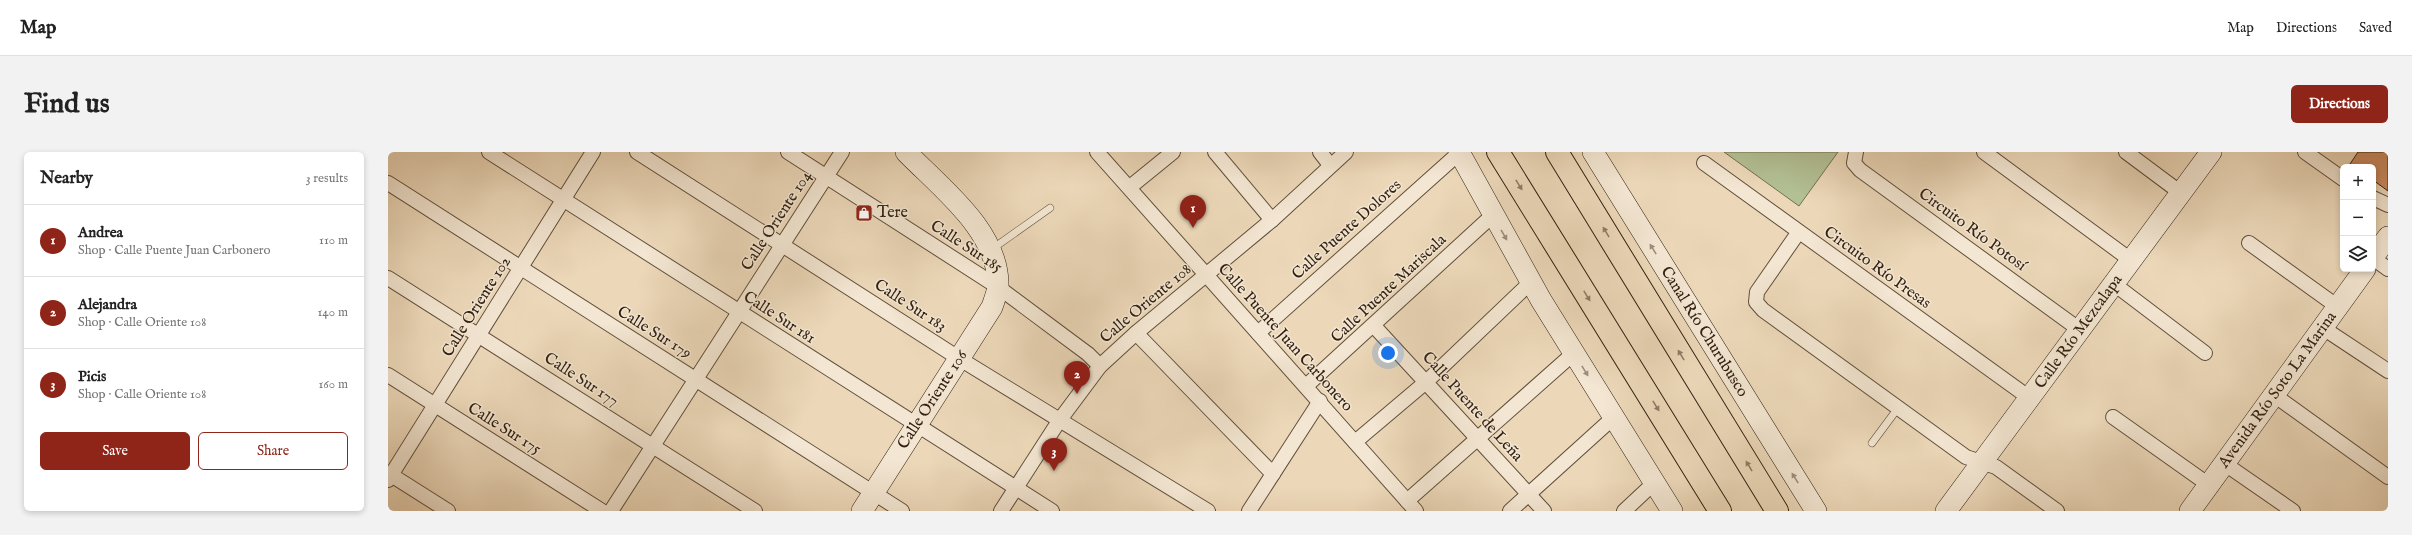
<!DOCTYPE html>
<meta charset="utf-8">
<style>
body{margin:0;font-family:"IM FELL English",serif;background:#f2f2f2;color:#222}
.controls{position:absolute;right:12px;top:12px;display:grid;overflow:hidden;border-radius:6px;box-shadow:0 2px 6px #0003}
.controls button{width:36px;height:36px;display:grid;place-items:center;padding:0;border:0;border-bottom:1px solid #e0e0e0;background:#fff;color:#222;font:20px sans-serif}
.you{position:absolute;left:1000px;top:201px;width:14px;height:14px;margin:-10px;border:3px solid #fff;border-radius:50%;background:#1a73e8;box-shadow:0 0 0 6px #1a73e833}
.badge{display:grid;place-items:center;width:26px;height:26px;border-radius:50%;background:#8f2418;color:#fff;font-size:13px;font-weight:700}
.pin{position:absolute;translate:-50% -33px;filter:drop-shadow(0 1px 2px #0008)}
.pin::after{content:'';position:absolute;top:21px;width:14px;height:12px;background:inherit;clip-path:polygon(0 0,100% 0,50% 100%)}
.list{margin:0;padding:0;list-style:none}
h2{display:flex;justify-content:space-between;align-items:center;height:52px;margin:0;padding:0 16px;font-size:17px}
h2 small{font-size:13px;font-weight:400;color:#767676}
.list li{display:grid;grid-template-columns:26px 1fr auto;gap:12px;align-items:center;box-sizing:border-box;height:72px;padding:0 16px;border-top:1px solid #e0e0e0}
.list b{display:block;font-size:15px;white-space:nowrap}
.list p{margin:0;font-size:13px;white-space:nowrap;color:#767676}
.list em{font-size:13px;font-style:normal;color:#767676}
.actions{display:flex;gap:8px;padding:12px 16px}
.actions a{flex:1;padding:9px 0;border:1px solid #8f2418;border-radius:6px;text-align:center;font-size:14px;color:#8f2418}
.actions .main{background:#8f2418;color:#fff}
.icon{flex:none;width:22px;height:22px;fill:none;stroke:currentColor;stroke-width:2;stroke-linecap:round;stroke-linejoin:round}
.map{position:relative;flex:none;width:2000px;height:359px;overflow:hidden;border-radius:6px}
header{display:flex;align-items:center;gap:24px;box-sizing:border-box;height:56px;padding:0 20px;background:#fff;border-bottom:1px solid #e0e0e0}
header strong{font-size:19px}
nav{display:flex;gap:22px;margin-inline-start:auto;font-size:14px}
.intro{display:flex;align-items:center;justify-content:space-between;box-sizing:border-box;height:96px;padding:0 24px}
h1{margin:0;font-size:28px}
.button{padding:10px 18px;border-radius:6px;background:#8f2418;color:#fff;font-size:14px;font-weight:700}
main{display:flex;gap:24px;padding:0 24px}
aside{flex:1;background:#fff;border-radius:6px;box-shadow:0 2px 6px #0003}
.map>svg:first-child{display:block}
.green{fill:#b2c094;stroke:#727053}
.building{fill:#cb8b60;stroke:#322112}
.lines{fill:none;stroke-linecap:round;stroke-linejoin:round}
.lane-casing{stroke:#604f3c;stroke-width:8}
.street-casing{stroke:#604f3c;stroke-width:16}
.secondary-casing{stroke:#322112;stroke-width:22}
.primary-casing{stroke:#322112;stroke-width:24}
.lane{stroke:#f3e6d2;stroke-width:7}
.street{stroke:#f3e6d2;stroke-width:14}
.secondary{stroke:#f3e6d2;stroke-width:21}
.primary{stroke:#ecd8b9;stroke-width:22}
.oneway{fill:#8f7c66}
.oneway2{fill:#9c8d7c}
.labels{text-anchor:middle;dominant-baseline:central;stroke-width:3;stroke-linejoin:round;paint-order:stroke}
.poi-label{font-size:16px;fill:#322112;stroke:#f3e6d2;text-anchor:start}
.street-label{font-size:16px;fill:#322112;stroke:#f3e6d2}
</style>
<header>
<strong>Map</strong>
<nav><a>Map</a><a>Directions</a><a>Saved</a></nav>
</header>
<div class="intro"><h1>Find us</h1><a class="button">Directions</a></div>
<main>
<aside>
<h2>Nearby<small>3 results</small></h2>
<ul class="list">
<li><span class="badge">1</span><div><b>Andrea</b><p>Shop · Calle Puente Juan Carbonero</p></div><em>110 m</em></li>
<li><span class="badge">2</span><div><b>Alejandra</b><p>Shop · Calle Oriente 108</p></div><em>140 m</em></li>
<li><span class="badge">3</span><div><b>Picis</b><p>Shop · Calle Oriente 108</p></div><em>160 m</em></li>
</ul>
<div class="actions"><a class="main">Save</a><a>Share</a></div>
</aside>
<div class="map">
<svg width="2000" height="359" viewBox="0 0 2000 359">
<rect width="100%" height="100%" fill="#ecd8b9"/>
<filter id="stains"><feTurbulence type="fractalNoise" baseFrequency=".005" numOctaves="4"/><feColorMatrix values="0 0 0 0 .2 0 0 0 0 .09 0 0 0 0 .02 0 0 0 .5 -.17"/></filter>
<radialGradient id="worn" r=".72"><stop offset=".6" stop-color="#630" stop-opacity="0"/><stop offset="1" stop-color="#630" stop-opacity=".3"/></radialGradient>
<path class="green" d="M1336,0h114l-39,54z"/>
<path class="building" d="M1970,0h30v39l-15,-11v-13h-25z"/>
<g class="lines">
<g class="lane-casing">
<g id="lane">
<path d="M604,97l58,-41"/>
<path d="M1484,291l26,-35"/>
</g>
</g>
<g class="street-casing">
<g id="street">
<path d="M101,0l563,359"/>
<path d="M249,0l323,207 248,152"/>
<path d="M400,0l210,135 90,67 12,12"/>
<path d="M709,0l319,359"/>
<path d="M827,0l57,68"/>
<path d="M932,0l10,13"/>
<path d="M1468,0l-2,11 6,7 220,160"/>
<path d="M1596,0l148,109"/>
<path d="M1738,0l55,41"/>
<path d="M1917,0l38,27"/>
<path d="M1316,11l327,236"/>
<path d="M0,31l514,328"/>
<path d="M742,35l43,-35"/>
<path d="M1985,46l15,7"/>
<path d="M1410,81l-41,59 -1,10 7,8 203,147 30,10 61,44"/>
<path d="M1861,91l89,64"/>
<path d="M1985,106l15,11"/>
<path d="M0,126l367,233"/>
<path d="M1726,132l91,69"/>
<path d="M986,174l170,185"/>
<path d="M1935,176l65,43"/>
<path d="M748,181l137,141"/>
<path d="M870,181l201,-180"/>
<path d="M0,223l214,136"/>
<path d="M918,234l187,-171"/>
<path d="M1886,243l114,82"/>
<path d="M1725,265l96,68"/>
<path d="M967,290l71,-60 105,-100"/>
<path d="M1837,312l68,47"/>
<path d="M0,321l60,38"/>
<path d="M0,328l205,-328"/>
<path d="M1019,349l167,-148"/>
<path d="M223,359l231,-359"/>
<path d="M613,359l58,-90 41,-55 36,-33 136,-113 74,-68"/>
<path d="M861,359l71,-110"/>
<path d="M1122,359l104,-94"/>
<path d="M1236,359l30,-28"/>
</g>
</g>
<g class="secondary-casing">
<g id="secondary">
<path d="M1071,0l82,148 131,211"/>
<path d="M1205,0l223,359"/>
<path d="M1985,105l15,-20"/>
<path d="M474,359l130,-204c2,-6 5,-14 6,-20 2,-55 -57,-99 -92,-135"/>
<path d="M1558,359l265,-359"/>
<path d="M1802,359l175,-242"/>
</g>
</g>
<g class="primary-casing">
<g id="primary">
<path d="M1110,0l222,359"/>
<path d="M1169,0l220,359"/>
</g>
</g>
<use href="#lane" class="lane"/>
<use href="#street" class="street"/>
<use href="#secondary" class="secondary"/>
<use href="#primary" class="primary"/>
</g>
<defs><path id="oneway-solid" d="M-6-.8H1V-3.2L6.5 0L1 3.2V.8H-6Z"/></defs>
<g class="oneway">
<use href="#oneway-solid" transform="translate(1131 33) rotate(58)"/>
<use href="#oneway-solid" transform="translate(1218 80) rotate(-121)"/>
<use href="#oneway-solid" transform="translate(1199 144) rotate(58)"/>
<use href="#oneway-solid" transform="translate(1293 203) rotate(-121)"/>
<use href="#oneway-solid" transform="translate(1268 254) rotate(58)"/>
<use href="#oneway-solid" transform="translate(1361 314) rotate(-121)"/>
</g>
<g class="oneway2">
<use href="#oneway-solid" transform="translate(1116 83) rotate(60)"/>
<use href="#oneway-solid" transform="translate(1265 97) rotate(-122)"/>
<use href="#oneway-solid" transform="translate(1197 219) rotate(58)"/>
<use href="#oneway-solid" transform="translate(1407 326) rotate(-122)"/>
</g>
<defs>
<g id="shop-square" transform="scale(0.9)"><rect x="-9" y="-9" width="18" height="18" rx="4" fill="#8f2418" stroke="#f3e6d2"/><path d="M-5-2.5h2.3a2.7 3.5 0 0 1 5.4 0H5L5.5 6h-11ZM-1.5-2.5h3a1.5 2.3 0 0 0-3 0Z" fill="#fff"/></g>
</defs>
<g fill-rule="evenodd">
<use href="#shop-square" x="476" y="61"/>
</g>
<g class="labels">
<g class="poi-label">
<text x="489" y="61">Tere</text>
</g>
<g class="street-label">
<text transform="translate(389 69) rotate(-57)">Calle Oriente 104</text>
<text transform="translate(959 78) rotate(-42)">Calle Puente Dolores</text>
<text transform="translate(1584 78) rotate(36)">Circuito Río Potosí</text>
<text transform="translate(578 95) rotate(33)">Calle Sur 185</text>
<text transform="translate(1489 116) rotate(36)">Circuito Río Presas</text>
<text transform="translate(1001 137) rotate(-43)">Calle Puente Mariscala</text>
<text transform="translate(758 152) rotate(-40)">Calle Oriente 108</text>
<text transform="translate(522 154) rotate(33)">Calle Sur 183</text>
<text transform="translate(89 155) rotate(-58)">Calle Oriente 102</text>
<text transform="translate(391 166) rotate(33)">Calle Sur 181</text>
<text transform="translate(1316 180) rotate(58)">Canal Río Churubusco</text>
<text transform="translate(1691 180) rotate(-54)">Calle Río Mezcalapa</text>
<text transform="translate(266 181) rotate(32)">Calle Sur 179</text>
<text transform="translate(897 186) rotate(48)">Calle Puente Juan Carbonero</text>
<text transform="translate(193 228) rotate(33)">Calle Sur 177</text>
<text transform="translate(1890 238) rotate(-54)">Avenida Río Soto La Marina</text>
<text transform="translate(545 248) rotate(-57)">Calle Oriente 106</text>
<text transform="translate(1084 255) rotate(48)">Calle Puente de Leña</text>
<text transform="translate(116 277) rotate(32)">Calle Sur 175</text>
</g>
</g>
<rect width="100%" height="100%" filter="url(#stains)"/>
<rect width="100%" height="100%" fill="url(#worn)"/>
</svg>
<div class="controls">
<button>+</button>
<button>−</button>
<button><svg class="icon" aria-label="layers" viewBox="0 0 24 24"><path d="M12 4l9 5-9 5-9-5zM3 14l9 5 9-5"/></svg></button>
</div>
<div class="you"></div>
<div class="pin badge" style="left:805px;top:76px">1</div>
<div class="pin badge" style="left:689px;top:242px">2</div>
<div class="pin badge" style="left:666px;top:319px">3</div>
</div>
</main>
